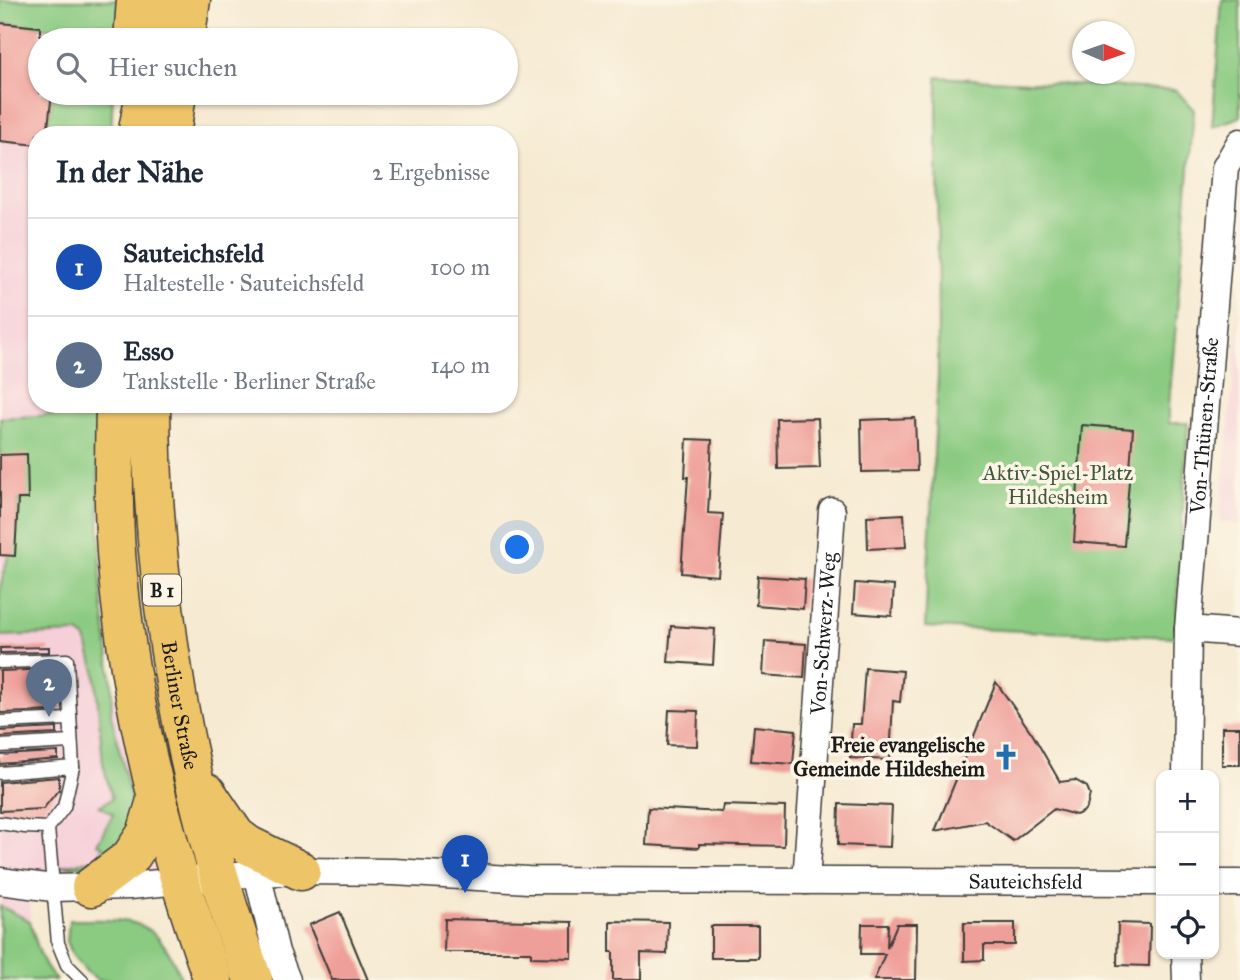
<!DOCTYPE html>
<html lang="de">
<meta charset="utf-8">
<style>
body{margin:0;font-family:"IM FELL Great Primer",serif;background:#f6f6f7;color:#1f2937}
.controls{position:absolute;right:21px;bottom:21px;display:grid;overflow:hidden;border-radius:14px;box-shadow:0 2px 5px #0004}
.controls button{width:63px;height:63px;display:grid;place-items:center;padding:0;border:0;border-bottom:2px solid #e0e1e3;background:#fff;color:#1f2937;font:35px sans-serif}
.compass{position:absolute;left:1072px;top:21px;width:63px;height:63px;border-radius:50%;background:#fff;box-shadow:0 2px 5px #0004;rotate:92deg}
.you{position:absolute;left:518px;top:548px;width:24px;height:24px;margin:-18px;border:5px solid #fff;border-radius:50%;background:#1a73e8;box-shadow:0 0 0 10px #1a73e833}
.badge{display:grid;place-items:center;width:46px;height:46px;border-radius:50%;background:#d93025;color:#fff;font-size:23px;font-weight:700}
.pin{position:absolute;translate:-50% -58px;filter:drop-shadow(0 2px 4px #0008)}
.pin::after{content:'';position:absolute;top:37px;width:24px;height:21px;background:inherit;clip-path:polygon(0 0,100% 0,50% 100%)}
.list{margin:0;padding:0;list-style:none}
h2{display:flex;justify-content:space-between;align-items:center;height:91px;margin:0;padding:0 28px;font-size:30px}
h2 small{font-size:23px;font-weight:400;color:#747a83}
.list li{display:grid;grid-template-columns:46px 1fr auto;gap:21px;align-items:center;box-sizing:border-box;height:98px;padding:0 28px;border-top:2px solid #e0e1e3}
.list b{display:block;font-size:26px;white-space:nowrap}
.list p{margin:0;font-size:23px;white-space:nowrap;color:#747a83}
.list em{font-size:23px;font-style:normal;color:#747a83}
.icon{flex:none;width:38px;height:38px;fill:none;stroke:currentColor;stroke-width:2;stroke-linecap:round;stroke-linejoin:round}
.map{position:relative;flex:none;width:1240px;height:980px;overflow:hidden}
.search{position:absolute;background:#fff;box-shadow:0 2px 5px #0004;left:28px;top:28px;width:490px;height:77px;display:flex;align-items:center;gap:18px;box-sizing:border-box;padding:0 24px;border-radius:38px;color:#747a83;font-size:26px}
.panel{position:absolute;background:#fff;box-shadow:0 2px 5px #0004;left:28px;top:126px;width:490px;height:287px;border-radius:28px}
.map>svg:first-child{display:block}
.built{fill:#f6cfd9}
.green{fill:#8aca81;stroke:#53734e;stroke-width:2}
.building{fill:#ef9f99}
.lines{fill:none;stroke-linecap:round;stroke-linejoin:round}
.lane-casing{stroke:#3d3b37;stroke-width:15}
.street-casing{stroke:#3d3b37;stroke-width:29}
.primary-casing{stroke:#3d3b37;stroke-width:41}
.lane{stroke:#fff;stroke-width:12}
.street{stroke:#fff;stroke-width:26}
.primary{stroke:#eec469;stroke-width:38}
.labels{text-anchor:middle;dominant-baseline:central;stroke-width:7;stroke-linejoin:round;paint-order:stroke}
.shield{fill:#fcf5e5;stroke:#5f5d58;stroke-width:2}
.shield-label{font-size:19px;font-weight:bold;fill:#1c1c1c}
.street-label{font-size:21px;fill:#1c1c1c;stroke:#fcf5e5}
.park-label{font-size:21px;fill:#42593f;stroke:#fcf5e5}
.poi-label{font-size:21px;font-weight:bold;fill:#1c1c1c;stroke:#fcf5e5;text-anchor:end}
</style>
<div class="map">
<svg width="1240" height="980" viewBox="0 0 1240 980">
<rect width="100%" height="100%" fill="#fcf5e5"/>
<filter id="ink" filterUnits="userSpaceOnUse"><feTurbulence type="fractalNoise" baseFrequency=".0143" numOctaves="2"/><feDisplacementMap in="SourceGraphic" scale="14" xChannelSelector="R" yChannelSelector="G"/><feConvolveMatrix kernelMatrix="1 2 1 2 8 2 1 2 1" color-interpolation-filters="sRGB"/></filter>
<filter id="wash" filterUnits="userSpaceOnUse"><feTurbulence type="fractalNoise" baseFrequency=".00686" numOctaves="4" result="noise"/><feDisplacementMap in="SourceGraphic" scale="28" xChannelSelector="R" yChannelSelector="G"/><feGaussianBlur stdDeviation="1.57" result="paint"/><feColorMatrix in="noise" values="0 0 0 0 0 0 0 0 0 0 0 0 0 0 0 0 0 1.4 0 .05"/><feComposite in="paint" operator="in"/></filter>
<g filter="url(#wash)">
<rect width="100%" height="100%" fill="#f6ead2"/>
<g class="built">
<path d="M0,0l117,40h-77v53h73l-2,42h-74v269h60l4,185 11,95 45,199 -127,4v34l-30,-15z"/>
<path d="M1240,306v218l-20,-2z"/>
</g>
<g class="green">
<path d="M0,0h119l-2,40h-60l1,-11 -58,-6z"/>
<path d="M1222,0h18v117l-28,10z"/>
<path d="M937,77l239,13 18,20 -25,296v17h19l-13,214 -250,-10 13,-251z"/>
<path d="M52,93h61l-2,42h-64z"/>
<path d="M74,404h23l4,185 11,95 -1,31 23,96v12l-36,43 -40,1 39,-8 6,-12 -6,-3 16,-30 -14,-8 13,-7 -9,-36 -8,-92 -9,-32 -8,-6 -78,3v-49l17,-64 1,-24h10l-28,-44v-37l73,-4z"/>
<path d="M0,906l30,15c6,20 11,44 26,59h-56z"/>
<path d="M69,920c64,0 86,-7 113,60h-84l-12,-9 -13,-15 -6,-15z"/>
</g>
<g id="blocks">
<g class="building">
<path d="M0,23l40,4v66h12l-5,42h-10v10l-37,-4z"/>
<path d="M818,418l2,50 -42,1 -1,-50z"/>
<path d="M915,418l2,53 -55,1 -1,-52z"/>
<path d="M1082,425l51,4 -9,117 -50,-4z"/>
<path d="M687,439l25,1 -4,73 15,1 -5,62 -37,-3 7,-96h-3z"/>
<path d="M27,454l1,45h-10l-3,57 -15,-1v-100z"/>
<path d="M904,514l2,33 -38,2 -1,-33z"/>
<path d="M758,576l47,3 -2,30 -47,-4z"/>
<path d="M855,583l39,3 -2,30 -39,-3z"/>
<path d="M671,626l44,3 -2,36 -45,-3z"/>
<path d="M765,641l41,3 -2,34 -41,-3z"/>
<path d="M49,647v5l-49,1v-5z"/>
<path d="M865,668l38,3 -3,31 -7,-1 -3,59 -40,-2 2,-34h9z"/>
<path d="M55,669l1,42 -56,2v-42z"/>
<path d="M996,682l37,53 27,47 15,-2 12,7 3,7 -3,13 -4,5 -7,3 -22,-6 -41,32 -28,-20 -50,10z"/>
<path d="M669,710l29,1 -1,35 -30,-1z"/>
<path d="M754,726l42,4 -3,34 -42,-3z"/>
<rect x="1222" y="727" width="18" height="38"/>
<path d="M57,728v6l-57,3v-6z"/>
<path d="M58,752v7l-58,5v-9z"/>
<path d="M59,777v12l-16,20 -43,2v-29z"/>
<path d="M839,804l53,2 -2,41 -52,-2z"/>
<path d="M723,805l62,2 -1,39 -85,-2v4l-53,-3 2,-37 74,4z"/>
<path d="M340,912l28,68h-36l-23,-55z"/>
<path d="M445,919l127,3v36l-41,-1v-5h-87z"/>
<path d="M610,921l58,1 -1,32 -26,-1v27h-28v-28h-3z"/>
<path d="M964,923h51v22h-31v15l-20,1z"/>
<path d="M1118,923l32,1 -1,42 -32,-1z"/>
<path d="M862,924h26l-1,24 10,-24h20l-1,56h-42l11,-26h-24z"/>
<rect x="711" y="926" width="47" height="32"/>
</g>
</g>
</g>
<g filter="url(#ink)">
<use href="#blocks" fill-opacity="0" stroke="#3d3b37" stroke-width="2"/>
<g class="lines">
<g class="lane-casing">
<g id="lane">
<path d="M0,662l67,-2 6,107 -9,40 -16,21 10,115 9,22 15,15"/>
<path d="M0,722l69,-3"/>
<path d="M0,746l71,-4"/>
<path d="M0,773l73,-6"/>
<path d="M0,823l25,4 23,1"/>
</g>
</g>
<g class="street-casing">
<g id="street">
<path d="M1188,629l52,4"/>
<path id="s1" d="M1186,775l2,-146 37,-461 15,-26"/>
<path d="M257,873l19,79 11,28"/>
<path id="s2" d="M0,881l53,7 77,-2 127,-13 44,-2 93,1 134,8 633,2"/>
<path id="s3" d="M806,881l26,-370"/>
<path d="M1214,883h26"/>
<path d="M1185,954l1,26"/>
</g>
</g>
<g class="primary-casing">
<g id="primary">
<path d="M133,40l3,-40"/>
<path d="M156,40l9,-40"/>
<path d="M185,40l6,-40"/>
<path d="M137,135l8,-42"/>
<path d="M171,135l6,-42"/>
<path d="M115,404c-1,57 -3,115 3,171 13,139 48,274 95,405"/>
<path id="s4" d="M151,404c1,195 35,393 102,576"/>
<path d="M207,793l29,43 12,9 53,26"/>
<path d="M91,887l39,-29 16,-24 11,-37"/>
</g>
</g>
<use href="#lane" class="lane"/>
<use href="#street" class="street"/>
<use href="#primary" class="primary"/>
</g>
</g>
<defs>
<g id="church-bare" transform="scale(2.1)"><path d="M-1.2-6h2.4v3.5h3.3v2.4h-3.3V6h-2.4V-.1h-3.3v-2.4h3.3Z" fill="#1f6fb2" stroke="#fcf5e5" stroke-width="2.5" paint-order="stroke"/></g>
</defs>
<g fill-rule="evenodd">
<use href="#church-bare" x="1006" y="757"/>
</g>
<g class="labels">
<rect class="shield" x="143" y="574.5" width="38" height="31" rx="5"/>
<g class="shield-label">
<text x="162" y="590">B 1</text>
</g>
<g class="street-label">
<text stroke="none"><textPath href="#s1" startOffset="350">Von-Thünen-Straße</textPath></text>
<text stroke="none"><textPath href="#s3" startOffset="248">Von-Schwerz-Weg</textPath></text>
<text stroke="none"><textPath href="#s4" startOffset="303">Berliner Straße</textPath></text>
<text stroke="none"><textPath href="#s2" startOffset="1027">Sauteichsfeld</textPath></text>
</g>
<g class="park-label">
<text x="1058" y="473">Aktiv-Spiel-Platz<tspan x="1058" dy="24">Hildesheim</tspan></text>
</g>
<g class="poi-label">
<text x="985" y="745">Freie evangelische<tspan x="985" dy="24">Gemeinde Hildesheim</tspan></text>
</g>
</g>
</svg>
<div class="controls">
<button>+</button>
<button>−</button>
<button><svg class="icon" aria-label="locate" viewBox="0 0 24 24"><circle cx="12" cy="12" r="6"/><path d="M12 2v4M12 18v4M2 12h4M18 12h4"/></svg></button>
</div>
<svg class="compass" viewBox="-18 -18 36 36"><path d="M0-13l5 13h-10z" fill="#e53935"/><path d="M0 13l5-13h-10z" fill="#747a83"/></svg>
<div class="you"></div>
<div class="pin badge" style="left:465px;top:893px;background:#1a4fb4">1</div>
<div class="pin badge" style="left:49px;top:717px;background:#5c6f8a">2</div>
<div class="search"><svg class="icon" aria-label="search" viewBox="0 0 24 24"><circle cx="10" cy="10" r="6"/><path d="M15 15l6 6"/></svg>Hier suchen</div>
<section class="panel">
<h2>In der Nähe<small>2 Ergebnisse</small></h2>
<ul class="list">
<li><span class="badge" style="background:#1a4fb4">1</span><div><b>Sauteichsfeld</b><p>Haltestelle · Sauteichsfeld</p></div><em>100 m</em></li>
<li><span class="badge" style="background:#5c6f8a">2</span><div><b>Esso</b><p>Tankstelle · Berliner Straße</p></div><em>140 m</em></li>
</ul>
</section>
</div>
